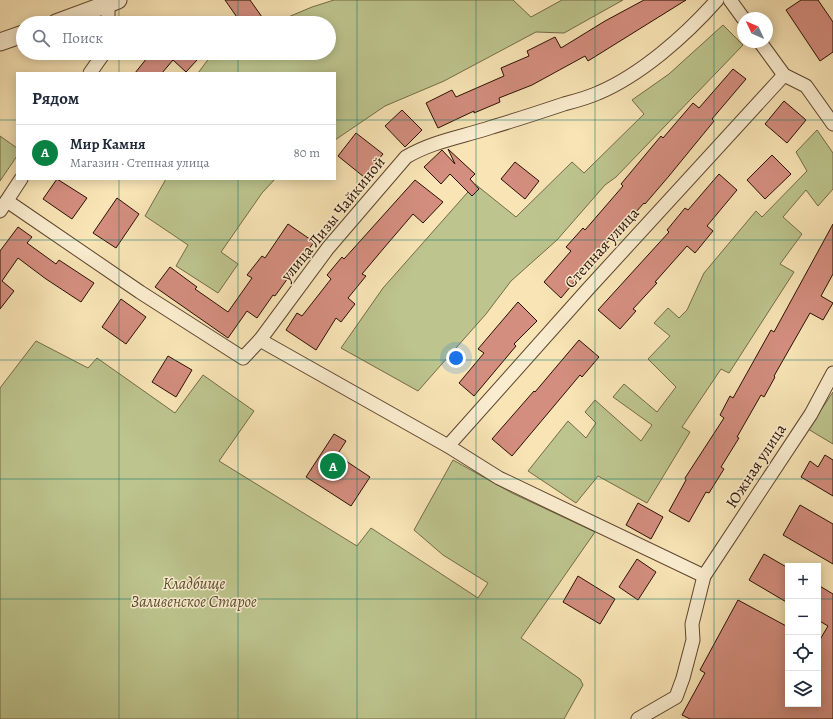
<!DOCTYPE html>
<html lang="ru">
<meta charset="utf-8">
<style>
body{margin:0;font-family:Alegreya,serif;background:#f2f2f3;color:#1f2937}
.controls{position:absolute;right:12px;bottom:12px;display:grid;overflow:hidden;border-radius:0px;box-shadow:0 2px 10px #0003}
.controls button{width:36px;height:36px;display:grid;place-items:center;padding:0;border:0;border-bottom:1px solid #e0e1e3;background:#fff;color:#1f2937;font:20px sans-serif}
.compass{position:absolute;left:737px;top:12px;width:36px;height:36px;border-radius:50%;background:#fff;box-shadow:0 2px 10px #0003;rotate:314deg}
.you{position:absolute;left:456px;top:358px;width:14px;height:14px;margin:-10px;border:3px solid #fff;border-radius:50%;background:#1a73e8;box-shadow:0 0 0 6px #1a73e833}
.badge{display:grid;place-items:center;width:26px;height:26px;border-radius:50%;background:#0b8043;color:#fff;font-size:13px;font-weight:700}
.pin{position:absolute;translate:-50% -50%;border:2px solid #fff;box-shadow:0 1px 4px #0006}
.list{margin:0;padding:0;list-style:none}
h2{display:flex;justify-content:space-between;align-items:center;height:52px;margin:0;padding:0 16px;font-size:17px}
h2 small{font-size:13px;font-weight:400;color:#747a83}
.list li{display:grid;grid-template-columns:26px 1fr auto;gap:12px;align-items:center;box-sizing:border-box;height:56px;padding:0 16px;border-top:1px solid #e0e1e3}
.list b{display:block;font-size:15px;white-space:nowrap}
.list p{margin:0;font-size:13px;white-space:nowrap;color:#747a83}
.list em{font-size:13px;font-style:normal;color:#747a83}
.icon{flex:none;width:22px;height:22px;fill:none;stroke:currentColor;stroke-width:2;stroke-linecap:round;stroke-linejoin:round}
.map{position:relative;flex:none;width:833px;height:719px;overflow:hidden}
.search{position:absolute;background:#fff;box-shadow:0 2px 10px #0003;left:16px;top:16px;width:320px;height:44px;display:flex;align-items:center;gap:10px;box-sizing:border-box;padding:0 14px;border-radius:22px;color:#747a83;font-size:15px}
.panel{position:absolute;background:#fff;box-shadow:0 2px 10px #0003;left:16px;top:72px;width:320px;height:108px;border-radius:0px}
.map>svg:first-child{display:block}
.green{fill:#bdc48d;stroke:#746a47}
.building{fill:#d48e7f;stroke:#2a0f01}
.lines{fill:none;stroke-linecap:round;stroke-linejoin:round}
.minor-casing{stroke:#5e442e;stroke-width:15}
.tertiary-casing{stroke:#5e442e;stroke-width:19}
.minor{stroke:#faedcf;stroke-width:13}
.tertiary{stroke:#faedcf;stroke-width:17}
.grid{fill:none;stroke:#0f766e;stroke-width:1;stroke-opacity:0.55}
.labels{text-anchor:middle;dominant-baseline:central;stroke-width:3;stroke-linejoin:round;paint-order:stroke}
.street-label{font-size:16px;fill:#2a0f01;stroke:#faedcf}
.park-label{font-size:16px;font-style:italic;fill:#5d4e32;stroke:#faedcf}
</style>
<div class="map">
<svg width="833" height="719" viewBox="0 0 833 719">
<rect width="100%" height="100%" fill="#f8e4b5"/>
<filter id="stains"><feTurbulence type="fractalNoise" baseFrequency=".005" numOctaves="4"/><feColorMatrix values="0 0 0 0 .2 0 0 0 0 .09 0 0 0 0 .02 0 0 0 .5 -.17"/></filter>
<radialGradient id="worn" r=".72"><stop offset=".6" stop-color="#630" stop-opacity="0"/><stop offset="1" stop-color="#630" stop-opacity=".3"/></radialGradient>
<g class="green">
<path d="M334,0h179l18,17 31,-17h61l-59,33 -28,-1 -92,49 -59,25 -50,34v-67h-137l12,-16 6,-4h113v-30h-55l38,-16z"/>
<path d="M723,25l20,20 -127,132 -11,8 -48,55 -46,41 -25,33 -68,77 -77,-43 42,-60 92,-104 41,33 56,-55 12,11 60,-59 -12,-14 37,-26z"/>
<path d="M817,130l16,23v36l-15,17 -12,-16 -23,27 19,17 -22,30 14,8 -65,101 -8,-4 -39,58 8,5 -43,71 -49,-27 -22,27 -48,-32 40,-50 18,17 10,-15 -11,-11 10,-12 46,41 11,-16 -39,-28 11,-13 33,28 19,-25 -28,-28 22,-23 -16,-13 14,-15 11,10 8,-8 17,-37 52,-62 6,6 45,-46 -11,-19z"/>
<path d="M0,136l17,12v8l-17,25z"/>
<path d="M166,179h109l-13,14 -41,59 17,12 -20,29 -42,-27 12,-21 -43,-29z"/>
<path d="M36,341l52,27 9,-10 78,55 28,-38 51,36 -35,50 138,85 14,-18 107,70 10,-15 -45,-28 -29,-25 39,-70 59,33 83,39 -74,106 59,41 3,6 -19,34h-564v-331z"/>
<path d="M833,392v52l-30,-18 12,-7z"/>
</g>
<g class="building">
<path d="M225,0h25l12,17 -9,6h-12z"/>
<path d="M644,0h42l-98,61 -3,-5 -53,29 -33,13 1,4 -26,11v-2l-36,17 -12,-25 26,-13 4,7 48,-21 -3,-8 28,-12 -2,-5 28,-14 6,11 44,-27z"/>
<path d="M801,0h17l15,22v30l-13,9 -34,-51z"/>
<path d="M151,53h38l8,7 -11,12 -13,-12 -11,13h-27z"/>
<path d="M733,69l13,10 -34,40 2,2 -45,55 -24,28 -1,-1 -27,30 -1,-1 -55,66 -17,-16 27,-31 -5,-4 17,-19 2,2 38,-44 -2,-2 40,-48 2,2 30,-35 6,5z"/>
<path d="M784,101l22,19 -19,23 -22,-19z"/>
<path d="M402,110l20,20 -17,17 -20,-21z"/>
<path d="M356,133l27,21 -19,23 -26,-21z"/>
<path d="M448,149l27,25 -5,5 9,10 -7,7 -22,-22 -9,10 -17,-17 18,-17 13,14z"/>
<path d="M772,155l19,19 -26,25 -18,-19z"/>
<path d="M515,162l24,19 -14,18 -24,-20z"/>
<path d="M719,174l18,16 -30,36 6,5 -18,22 -8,-7 -32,36 2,1 -24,26 3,2 -16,18 -22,-19 71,-78 -2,-2 18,-22 3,2z"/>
<path d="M57,179l30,19 -15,21 -29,-20z"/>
<path d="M415,180l28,22 -20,21 -10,-9 -24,28 -27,32 4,2 -18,22 7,6 -14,18 -5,-4 -20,32 -30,-20 11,-17 5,3 29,-37 -4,-4 15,-18 2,2z"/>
<path d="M117,198l22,16 -23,34 -23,-15z"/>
<path d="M288,224l26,18 -39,54 -2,-1 -16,23 -10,-7 -19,27 -73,-51 15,-20 27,20 -2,2 33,23 24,-34 -5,-3 15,-19 3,2z"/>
<path d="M833,224v50l-12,22 12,7 -10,17 -13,-7 -36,63 1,1 -11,20 -3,-2 -24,42 2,1 -18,29 3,2 -15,24 -3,-1 -17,30 -20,-11 17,-31 -1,-2 39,-60 -4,-3 10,-19 3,2 38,-68 3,2z"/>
<path d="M18,227l14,10 -5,6 29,21 3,-4 35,23 -13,19 -35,-23 -28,-21 -16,23 12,10 -14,18v-58z"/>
<path d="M121,299l25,18 -20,27 -24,-17z"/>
<path d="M518,302l19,19 -23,23 2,2 -42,50 -15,-13 25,-30 -6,-4z"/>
<path d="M579,340l20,17 -17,20 -2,-2 -68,81 -20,-17 42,-48 1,1z"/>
<path d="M168,356l24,14 -16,27 -24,-15z"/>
<path d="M334,434l12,7 -9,14 33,22 -19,29 -45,-29z"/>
<path d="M825,455l8,5v36l-32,-19 9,-16 8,6z"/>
<path d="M638,503l25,14 -12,22 -25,-14z"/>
<path d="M800,505l33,19v40l-50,-29z"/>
<path d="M764,554l24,14v35l-39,-23z"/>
<path d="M637,559l19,13 -18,28 -19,-13z"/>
<path d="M578,576l37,23 -15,25 -37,-22z"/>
<path d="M818,585l15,9v125h-143l-8,-4 23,-42 -5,-3 38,-70 50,27v77h30v-61l10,-17 -10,-6z"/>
</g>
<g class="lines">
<g class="minor-casing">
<g id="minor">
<path d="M730,0l13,18"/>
<path d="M108,23v-19"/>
<path d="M760,42l24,33 22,11 27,38"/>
<path d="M90,73l14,-20"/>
<path d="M7,201l133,91 103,66 17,-18 68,-92 78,-91c27,-16 56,-20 86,-30 24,-7 48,-15 72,-23 11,-3 23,-6 34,-11 43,-18 88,-58 119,-93"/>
<path d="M0,211l21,-32"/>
<path d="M260,340l188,106 51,32 205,98"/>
<path d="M448,446l140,-157 196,-214"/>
<path d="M638,719l38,-22 7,-19 10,-38 -1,-16 12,-48 107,-162 22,-41"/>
</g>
</g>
<g class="tertiary-casing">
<g id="tertiary">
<path d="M56,23l62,-23"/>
<path d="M0,42l23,-8"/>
</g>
</g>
<use href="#minor" class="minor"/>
<use href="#tertiary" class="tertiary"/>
</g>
<path class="grid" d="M119,0v23M238,0v23M357,0v719M476,0v719M595,0v719M714,0v719M119,53v20M238,53v20M0,120h17M335,120h498M119,179v540M238,179v540M0,240h833M0,360h833M0,479h833M0,599h788M818,599h15"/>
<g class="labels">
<g class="street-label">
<text transform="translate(333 219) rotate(-51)">улица Лизы Чайкиной</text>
<text transform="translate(602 248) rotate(-48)">Степная улица</text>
<text transform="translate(756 466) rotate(-57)">Южная улица</text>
</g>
<g class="park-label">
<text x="194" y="584">Кладбище<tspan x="194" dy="18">Заливенское Старое</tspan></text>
</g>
</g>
<rect width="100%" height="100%" filter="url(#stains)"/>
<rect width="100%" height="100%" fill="url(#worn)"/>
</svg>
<div class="controls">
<button>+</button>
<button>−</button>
<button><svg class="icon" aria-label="locate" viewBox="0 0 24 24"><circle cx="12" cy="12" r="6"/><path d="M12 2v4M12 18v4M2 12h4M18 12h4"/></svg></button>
<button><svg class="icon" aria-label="layers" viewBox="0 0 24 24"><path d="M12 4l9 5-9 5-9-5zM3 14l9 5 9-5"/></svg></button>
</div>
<svg class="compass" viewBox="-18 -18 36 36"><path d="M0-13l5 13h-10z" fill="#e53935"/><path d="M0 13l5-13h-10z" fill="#747a83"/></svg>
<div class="you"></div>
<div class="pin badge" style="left:333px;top:466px">A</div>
<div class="search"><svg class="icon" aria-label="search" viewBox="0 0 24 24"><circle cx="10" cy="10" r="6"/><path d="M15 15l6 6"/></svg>Поиск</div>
<section class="panel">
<h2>Рядом<small></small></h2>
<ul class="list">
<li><span class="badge">A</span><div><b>Мир Камня</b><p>Магазин · Степная улица</p></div><em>80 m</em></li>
</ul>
</section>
</div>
